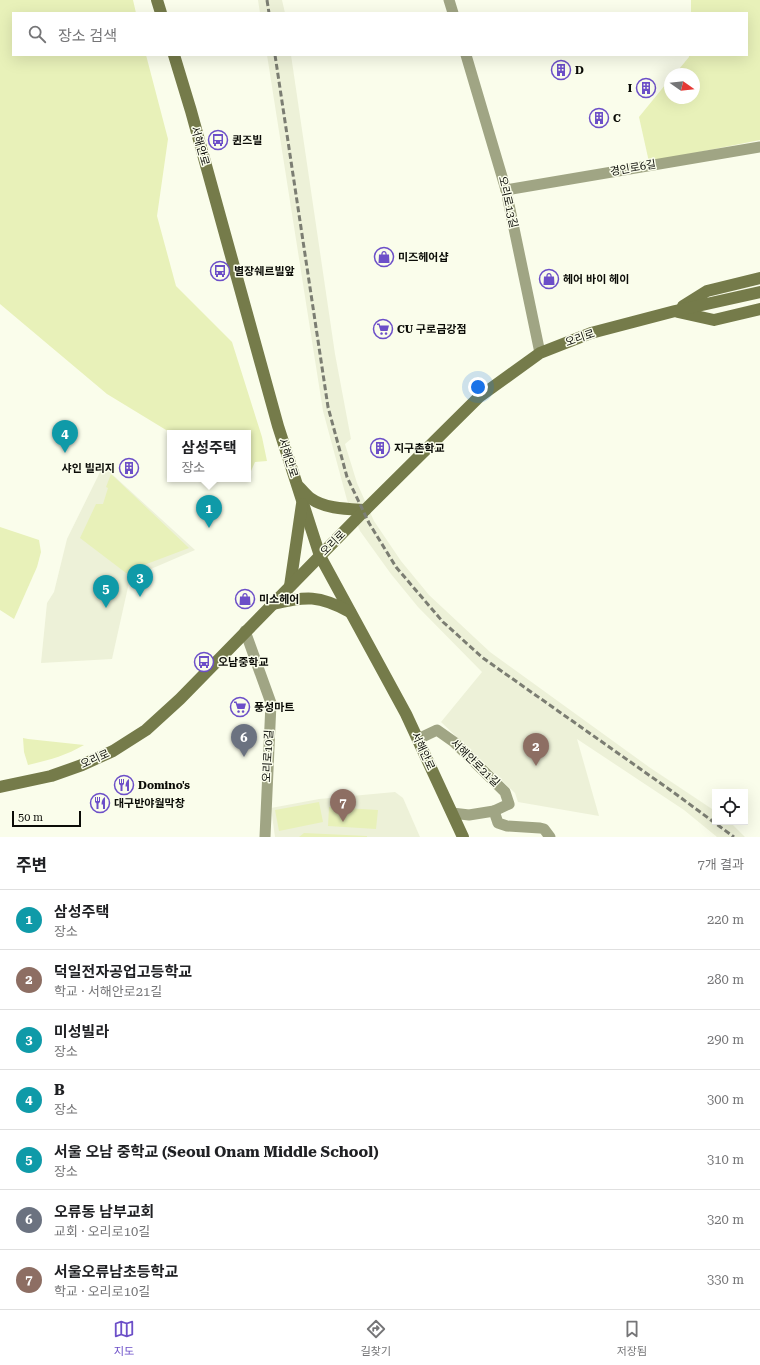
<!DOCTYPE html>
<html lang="ko">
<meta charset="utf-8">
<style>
body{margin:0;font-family:"Roboto Serif","Noto Sans KR",serif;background:#f6f6f6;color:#202124}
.controls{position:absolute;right:12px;bottom:12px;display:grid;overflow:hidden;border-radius:0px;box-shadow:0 4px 16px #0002}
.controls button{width:36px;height:36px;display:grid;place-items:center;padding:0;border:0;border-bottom:1px solid #e0e0e0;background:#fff;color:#202124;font:20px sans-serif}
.compass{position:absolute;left:664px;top:68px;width:36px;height:36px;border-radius:50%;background:#fff;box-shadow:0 4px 16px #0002;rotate:104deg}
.scale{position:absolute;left:12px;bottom:10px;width:69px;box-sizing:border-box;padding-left:4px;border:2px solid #0b0c07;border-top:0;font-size:11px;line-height:14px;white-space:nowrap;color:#0b0c07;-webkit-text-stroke:3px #fafdeb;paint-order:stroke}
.you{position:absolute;left:478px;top:387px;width:14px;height:14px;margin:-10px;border:3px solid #fff;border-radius:50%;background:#1a73e8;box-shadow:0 0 0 6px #1a73e833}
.badge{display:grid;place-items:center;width:26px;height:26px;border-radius:50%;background:#6c4fc8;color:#fff;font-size:13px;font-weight:700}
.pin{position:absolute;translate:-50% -33px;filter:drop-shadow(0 1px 2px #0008)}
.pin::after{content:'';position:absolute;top:21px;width:14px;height:12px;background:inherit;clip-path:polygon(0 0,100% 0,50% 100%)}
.popup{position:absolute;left:167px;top:430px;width:84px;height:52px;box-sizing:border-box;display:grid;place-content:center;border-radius:0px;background:#fff;filter:drop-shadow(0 1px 3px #0005);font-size:13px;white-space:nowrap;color:#757577}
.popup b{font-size:15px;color:#202124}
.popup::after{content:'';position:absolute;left:50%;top:100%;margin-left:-8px;border:8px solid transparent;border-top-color:#fff}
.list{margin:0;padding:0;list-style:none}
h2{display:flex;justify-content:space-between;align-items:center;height:52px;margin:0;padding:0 16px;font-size:17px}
h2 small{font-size:13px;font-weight:400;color:#757577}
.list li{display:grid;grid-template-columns:26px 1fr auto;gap:12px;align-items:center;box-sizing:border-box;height:60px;padding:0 16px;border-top:1px solid #e0e0e0}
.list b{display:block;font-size:15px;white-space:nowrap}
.list p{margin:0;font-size:13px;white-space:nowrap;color:#757577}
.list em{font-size:13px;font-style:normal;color:#757577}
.icon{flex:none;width:22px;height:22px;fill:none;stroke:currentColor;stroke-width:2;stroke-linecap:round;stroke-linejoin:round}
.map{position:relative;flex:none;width:760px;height:837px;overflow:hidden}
.search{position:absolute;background:#fff;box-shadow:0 4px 16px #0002;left:12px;right:12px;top:12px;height:44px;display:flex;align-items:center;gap:10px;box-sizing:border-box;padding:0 14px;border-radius:0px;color:#757577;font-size:15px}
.sheet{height:472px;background:#fff}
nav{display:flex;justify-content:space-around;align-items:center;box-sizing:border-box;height:56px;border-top:1px solid #e0e0e0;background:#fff;font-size:11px;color:#757577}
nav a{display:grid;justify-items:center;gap:2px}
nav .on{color:#6c4fc8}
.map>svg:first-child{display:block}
.built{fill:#edf1d8}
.green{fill:#e8f1b9}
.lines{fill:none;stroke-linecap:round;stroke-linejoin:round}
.street{stroke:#a0a584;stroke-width:11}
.secondary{stroke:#757b4a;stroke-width:12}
.rail{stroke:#7b7d72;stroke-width:3;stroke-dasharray:6 3;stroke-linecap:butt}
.labels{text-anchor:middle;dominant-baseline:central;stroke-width:3;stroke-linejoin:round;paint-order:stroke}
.poi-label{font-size:11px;font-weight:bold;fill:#0b0c07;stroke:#fafdeb;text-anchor:start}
.street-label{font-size:11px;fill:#0b0c07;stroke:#fafdeb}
</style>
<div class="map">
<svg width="760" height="837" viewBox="0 0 760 837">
<rect width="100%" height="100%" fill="#fafdeb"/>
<g class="built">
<path d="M258,0h24l3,13h-25z"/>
<path d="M267,55h24l44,299 16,85 -6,5 12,39 17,38 27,40 28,34 61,57 159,115 66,44v11h15l15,15h-28l-33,-27 -107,-71 22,77 -81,-14 -3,-9 -74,-71 41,-50 -64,-65 -27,-33 -31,-43 -13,-31 -24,-89z"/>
<path d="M103,466l92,84 -65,28 -18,81 -71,4 6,-60 7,-11 13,-53z"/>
<path d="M395,792l8,6 17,39h-145l-4,-29 48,-9z"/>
</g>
<g class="green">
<path d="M0,0h133l3,13h-123v42h133l22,84 -11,77 19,70 56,56 30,95 5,24 -12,1 -7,16v-45h-77l-64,-39 -107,-90z"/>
<path d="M691,0h69v140l-111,22 -10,-45 31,-38v19h24v-24h-19l14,-17v-2h58v-42h-56z"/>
<path d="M111,474l78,74 -53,20 -3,4 -7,1 -46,-35 16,-34h7l5,-16 -2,-1z"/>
<path d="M0,527l39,13 2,12 -4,15 -23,52 -14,-9z"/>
<path d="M23,738l5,1 56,6c-19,11 -35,15 -56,20l-4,-13z"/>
<path d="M319,802l4,20 -44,9 -4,-21z"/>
<path d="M329,807l49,3 -2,19 -48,-3z"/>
<path d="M304,833l63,3v1h-68z"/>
</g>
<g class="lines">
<g class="street">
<path d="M449,0l4,13"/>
<path d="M466,55l40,135 34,163"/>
<path d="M506,190l254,-43"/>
<path d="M245,631l26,72 -6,134"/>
<path d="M418,739l19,-9 17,12 51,50 4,12 -15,7"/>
<path d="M452,813l17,2 25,-4 4,12 9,3 33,2 4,1 6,8"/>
</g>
<g class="secondary">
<path d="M157,0l4,13"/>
<path d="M174,55l17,56 87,315 42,130 86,158 57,123"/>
<path d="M683,306l24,-15 53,-13"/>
<path d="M678,312l36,8 46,-11"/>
<path d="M299,487c4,4 7,8 11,11 15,11 38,11 55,12"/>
<path d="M290,586l12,-82"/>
<path d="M273,604c33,-8 46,-9 77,8"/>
<path d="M0,787l51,-11 31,-11 31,-14 33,-21 34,-31 183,-187 116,-115 61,-44 51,-20 84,-22 85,-19"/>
</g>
<g class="rail">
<path d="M267,0l2,13"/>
<path d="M275,55l53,352 19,70 22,46 27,44 47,55 40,36 190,134 61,45"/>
</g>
</g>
<defs>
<g id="building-ring" transform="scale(1)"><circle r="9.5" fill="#fafdeb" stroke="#6c4fc8" stroke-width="1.5"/><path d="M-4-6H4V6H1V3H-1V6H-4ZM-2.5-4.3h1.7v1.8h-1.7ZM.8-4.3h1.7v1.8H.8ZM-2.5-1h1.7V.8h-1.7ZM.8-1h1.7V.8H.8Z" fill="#6c4fc8"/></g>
<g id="bus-ring" transform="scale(1)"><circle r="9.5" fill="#fafdeb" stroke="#6c4fc8" stroke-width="1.5"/><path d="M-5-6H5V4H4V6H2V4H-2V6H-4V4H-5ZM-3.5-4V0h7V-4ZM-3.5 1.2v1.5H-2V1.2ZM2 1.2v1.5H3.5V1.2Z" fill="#6c4fc8"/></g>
<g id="shop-ring" transform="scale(1)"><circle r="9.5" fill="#fafdeb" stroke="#6c4fc8" stroke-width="1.5"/><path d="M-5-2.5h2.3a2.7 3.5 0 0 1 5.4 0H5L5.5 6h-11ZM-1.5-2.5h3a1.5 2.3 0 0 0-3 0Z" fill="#6c4fc8"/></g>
<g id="supermarket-ring" transform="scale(1)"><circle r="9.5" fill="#fafdeb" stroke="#6c4fc8" stroke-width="1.5"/><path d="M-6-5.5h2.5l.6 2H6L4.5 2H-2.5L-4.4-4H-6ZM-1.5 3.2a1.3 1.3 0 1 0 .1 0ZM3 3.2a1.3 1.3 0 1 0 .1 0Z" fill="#6c4fc8"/></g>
<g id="restaurant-ring" transform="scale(1)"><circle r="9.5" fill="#fafdeb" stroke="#6c4fc8" stroke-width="1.5"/><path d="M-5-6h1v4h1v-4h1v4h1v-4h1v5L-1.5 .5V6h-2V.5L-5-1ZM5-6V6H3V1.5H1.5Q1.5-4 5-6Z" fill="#6c4fc8"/></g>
</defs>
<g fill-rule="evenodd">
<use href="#building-ring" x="561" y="70"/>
<use href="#building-ring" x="646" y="88"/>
<use href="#building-ring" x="599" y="118"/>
<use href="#bus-ring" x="218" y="140"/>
<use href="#shop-ring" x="384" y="257"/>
<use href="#bus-ring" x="220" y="271"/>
<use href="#shop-ring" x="549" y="279"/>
<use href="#supermarket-ring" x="383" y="329"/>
<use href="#building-ring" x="380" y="448"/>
<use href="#building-ring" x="129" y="468"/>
<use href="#shop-ring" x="245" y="599"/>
<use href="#bus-ring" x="204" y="662"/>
<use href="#supermarket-ring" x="240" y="707"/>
<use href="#restaurant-ring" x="124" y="785"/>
<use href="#restaurant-ring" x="100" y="803"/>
</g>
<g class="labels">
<g class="poi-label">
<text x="575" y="70">D</text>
<text x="632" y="88" text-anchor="end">I</text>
<text x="613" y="118">C</text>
<text x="232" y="140">퀸즈빌</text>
<text x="398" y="257">미즈헤어샵</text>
<text x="234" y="271">별장쉐르빌앞</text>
<text x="563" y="279">헤어 바이 헤이</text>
<text x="397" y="329">CU 구로금강점</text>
<text x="394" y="448">지구촌학교</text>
<text x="115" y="468" text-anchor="end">샤인 빌리지</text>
<text x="259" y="599">미소헤어</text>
<text x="218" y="662">오남중학교</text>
<text x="254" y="707">풍성마트</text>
<text x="138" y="785">Domino's</text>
<text x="114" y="803">대구반야월막창</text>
</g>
<g class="street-label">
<text transform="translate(200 146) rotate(74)">서해안로</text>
<text transform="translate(633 168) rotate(-10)">경인로6길</text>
<text transform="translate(508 202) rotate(77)">오리로13길</text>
<text transform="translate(580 338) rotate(-19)">오리로</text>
<text transform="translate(288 458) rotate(72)">서해안로</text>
<text transform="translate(333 543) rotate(-45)">오리로</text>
<text transform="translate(423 751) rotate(65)">서해안로</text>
<text transform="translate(268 756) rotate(-87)">오리로10길</text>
<text transform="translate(95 759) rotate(-24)">오리로</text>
<text transform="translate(475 763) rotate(44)">서해안로21길</text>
</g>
</g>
</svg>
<div class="controls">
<button><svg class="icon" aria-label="locate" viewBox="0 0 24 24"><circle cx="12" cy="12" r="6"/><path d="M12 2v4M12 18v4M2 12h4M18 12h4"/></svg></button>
</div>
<svg class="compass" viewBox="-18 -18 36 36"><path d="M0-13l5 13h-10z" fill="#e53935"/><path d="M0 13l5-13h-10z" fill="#757577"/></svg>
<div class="scale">50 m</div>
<div class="you"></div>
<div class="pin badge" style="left:209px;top:528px;background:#0f9aa8">1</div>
<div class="popup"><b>삼성주택</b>장소</div>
<div class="pin badge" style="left:536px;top:766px;background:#8d6e63">2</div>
<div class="pin badge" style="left:140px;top:597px;background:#0f9aa8">3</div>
<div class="pin badge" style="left:65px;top:453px;background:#0f9aa8">4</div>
<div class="pin badge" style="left:106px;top:608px;background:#0f9aa8">5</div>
<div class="pin badge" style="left:244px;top:757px;background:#6b7280">6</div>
<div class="pin badge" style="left:343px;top:822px;background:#8d6e63">7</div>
<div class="search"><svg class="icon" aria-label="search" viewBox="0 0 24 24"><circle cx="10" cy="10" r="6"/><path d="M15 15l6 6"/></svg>장소 검색</div>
</div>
<section class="sheet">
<h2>주변<small>7개 결과</small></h2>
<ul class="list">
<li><span class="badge" style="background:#0f9aa8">1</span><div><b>삼성주택</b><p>장소</p></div><em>220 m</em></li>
<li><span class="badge" style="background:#8d6e63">2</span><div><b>덕일전자공업고등학교</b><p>학교 · 서해안로21길</p></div><em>280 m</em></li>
<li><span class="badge" style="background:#0f9aa8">3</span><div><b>미성빌라</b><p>장소</p></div><em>290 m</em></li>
<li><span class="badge" style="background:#0f9aa8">4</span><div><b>B</b><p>장소</p></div><em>300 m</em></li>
<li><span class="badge" style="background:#0f9aa8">5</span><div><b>서울 오남 중학교 (Seoul Onam Middle School)</b><p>장소</p></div><em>310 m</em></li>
<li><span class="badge" style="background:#6b7280">6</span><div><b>오류동 남부교회</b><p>교회 · 오리로10길</p></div><em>320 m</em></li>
<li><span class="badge" style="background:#8d6e63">7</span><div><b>서울오류남초등학교</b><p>학교 · 오리로10길</p></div><em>330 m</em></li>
</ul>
</section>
<nav>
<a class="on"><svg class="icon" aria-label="map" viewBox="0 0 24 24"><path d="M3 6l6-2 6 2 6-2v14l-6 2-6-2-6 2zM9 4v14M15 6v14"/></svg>지도</a>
<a><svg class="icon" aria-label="directions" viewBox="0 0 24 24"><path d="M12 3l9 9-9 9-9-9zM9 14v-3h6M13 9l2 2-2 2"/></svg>길찾기</a>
<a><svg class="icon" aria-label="saved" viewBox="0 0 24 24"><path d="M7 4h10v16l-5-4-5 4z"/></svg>저장됨</a>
</nav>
